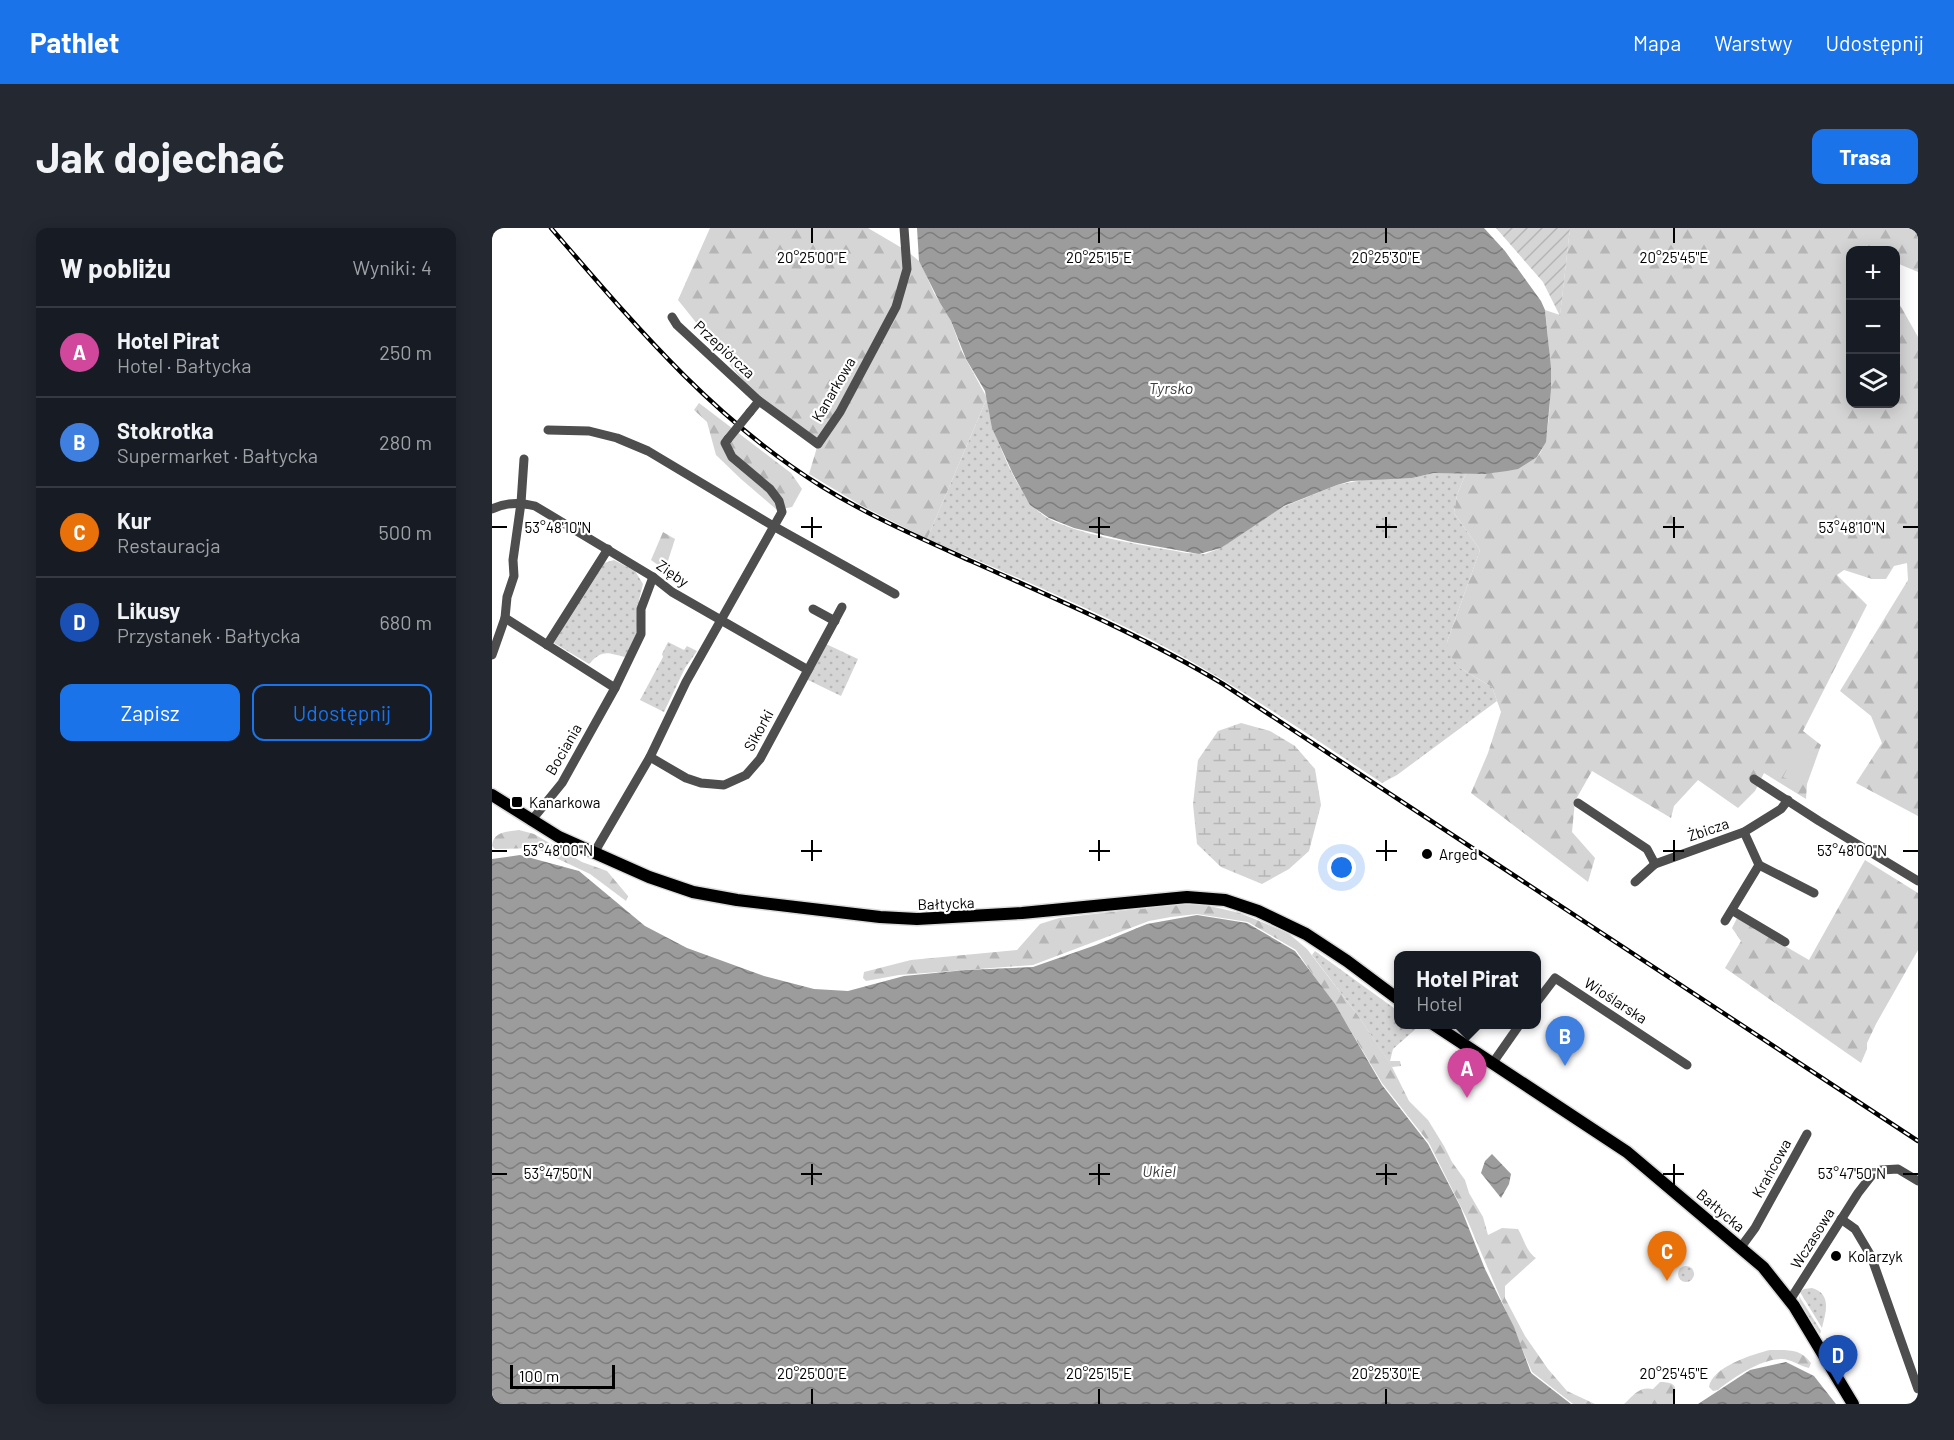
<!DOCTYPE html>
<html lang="pl">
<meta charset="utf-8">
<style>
body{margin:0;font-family:Barlow,sans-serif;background:#242831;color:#f1f3f6}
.controls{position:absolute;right:18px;top:18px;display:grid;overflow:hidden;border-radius:12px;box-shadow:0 3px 15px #0003}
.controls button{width:54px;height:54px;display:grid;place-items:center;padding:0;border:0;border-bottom:2px solid #363941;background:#171b24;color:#f1f3f6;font:30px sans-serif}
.scale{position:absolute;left:18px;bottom:15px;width:105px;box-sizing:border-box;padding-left:6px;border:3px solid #000;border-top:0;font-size:16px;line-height:21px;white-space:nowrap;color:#000;-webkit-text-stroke:4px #fff;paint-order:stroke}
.you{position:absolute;left:850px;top:640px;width:21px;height:21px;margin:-15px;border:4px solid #fff;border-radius:50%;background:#1a73e8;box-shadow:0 0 0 9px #1a73e833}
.badge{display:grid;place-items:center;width:39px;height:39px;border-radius:50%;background:#1a73e8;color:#fff;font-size:20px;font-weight:700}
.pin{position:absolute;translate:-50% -50px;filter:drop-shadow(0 2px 3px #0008)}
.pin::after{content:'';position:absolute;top:32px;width:21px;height:18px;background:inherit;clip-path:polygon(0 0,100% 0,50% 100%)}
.popup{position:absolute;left:902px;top:723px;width:147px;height:78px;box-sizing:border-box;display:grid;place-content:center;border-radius:12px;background:#171b24;filter:drop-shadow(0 2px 4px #0005);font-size:20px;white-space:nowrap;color:#9ea1a6}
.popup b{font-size:22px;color:#f1f3f6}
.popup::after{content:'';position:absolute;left:50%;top:100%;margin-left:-12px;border:12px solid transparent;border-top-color:#171b24}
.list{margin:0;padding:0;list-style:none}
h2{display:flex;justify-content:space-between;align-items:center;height:78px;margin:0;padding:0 24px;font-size:26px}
h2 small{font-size:20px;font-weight:400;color:#9ea1a6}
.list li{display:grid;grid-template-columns:39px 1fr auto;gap:18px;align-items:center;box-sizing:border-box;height:90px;padding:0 24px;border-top:2px solid #363941}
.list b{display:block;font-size:22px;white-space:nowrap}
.list p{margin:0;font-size:20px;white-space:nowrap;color:#9ea1a6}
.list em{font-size:20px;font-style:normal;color:#9ea1a6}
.actions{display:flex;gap:12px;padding:18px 24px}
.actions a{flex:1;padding:14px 0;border:2px solid #1a73e8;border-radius:12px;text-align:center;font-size:21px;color:#1a73e8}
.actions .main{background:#1a73e8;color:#fff}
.icon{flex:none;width:33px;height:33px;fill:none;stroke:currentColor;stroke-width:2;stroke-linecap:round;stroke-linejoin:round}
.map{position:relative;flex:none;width:1426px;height:1176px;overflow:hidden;border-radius:12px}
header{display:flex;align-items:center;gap:36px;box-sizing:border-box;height:84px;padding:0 30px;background:#1a73e8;color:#fff}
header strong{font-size:28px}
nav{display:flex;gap:33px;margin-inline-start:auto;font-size:21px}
.intro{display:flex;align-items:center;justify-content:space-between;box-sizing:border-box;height:144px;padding:0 36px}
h1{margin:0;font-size:42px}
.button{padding:15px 27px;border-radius:12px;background:#1a73e8;color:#fff;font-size:21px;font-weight:700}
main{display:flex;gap:36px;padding:0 36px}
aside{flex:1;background:#171b24;border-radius:12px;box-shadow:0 3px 15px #0003}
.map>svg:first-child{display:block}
.grass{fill:url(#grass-dots)}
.forest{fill:url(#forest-firs)}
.wetland{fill:url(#wetland-marsh)}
.garden{fill:url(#garden-furrows)}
.pitch{fill:#d5d5d5}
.water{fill:url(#water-waves)}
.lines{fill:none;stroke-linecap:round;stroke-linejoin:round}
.major-casing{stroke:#dbdbdb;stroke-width:15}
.minor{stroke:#4e4e4e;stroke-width:9}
.major{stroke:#000;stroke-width:12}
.rail-casing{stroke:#000;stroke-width:4.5}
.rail{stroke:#fff;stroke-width:2;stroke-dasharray:7;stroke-linecap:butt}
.minor-bridge{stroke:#4e4e4e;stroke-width:9}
.ticks{fill:none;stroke:#000;stroke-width:2}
.poi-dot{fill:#000;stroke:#fff;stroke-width:2}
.labels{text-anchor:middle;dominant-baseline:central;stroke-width:4.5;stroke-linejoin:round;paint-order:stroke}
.street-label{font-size:15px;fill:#000;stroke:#fff}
.poi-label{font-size:15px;fill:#000;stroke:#fff;text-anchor:start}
.water-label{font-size:16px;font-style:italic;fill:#3d3d3d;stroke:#fff}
.ticks-label{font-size:15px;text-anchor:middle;fill:#000;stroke:#fff;stroke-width:4.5;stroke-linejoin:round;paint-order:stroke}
</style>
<header>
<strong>Pathlet</strong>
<nav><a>Mapa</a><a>Warstwy</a><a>Udostępnij</a></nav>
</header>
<div class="intro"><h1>Jak dojechać</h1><a class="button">Trasa</a></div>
<main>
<aside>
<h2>W pobliżu<small>Wyniki: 4</small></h2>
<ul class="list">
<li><span class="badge" style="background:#d1479c">A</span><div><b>Hotel Pirat</b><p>Hotel · Bałtycka</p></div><em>250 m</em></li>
<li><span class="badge" style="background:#3f7fe0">B</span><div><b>Stokrotka</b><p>Supermarket · Bałtycka</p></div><em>280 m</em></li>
<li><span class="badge" style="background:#e8710a">C</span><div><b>Kur</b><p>Restauracja</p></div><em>500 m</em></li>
<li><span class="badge" style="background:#1a4fb4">D</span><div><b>Likusy</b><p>Przystanek · Bałtycka</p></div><em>680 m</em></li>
</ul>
<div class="actions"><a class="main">Zapisz</a><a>Udostępnij</a></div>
</aside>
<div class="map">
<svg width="1426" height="1176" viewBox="0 0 1426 1176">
<defs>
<pattern id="grass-dots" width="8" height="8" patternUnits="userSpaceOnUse" patternTransform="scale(1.5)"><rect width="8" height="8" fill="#d5d5d5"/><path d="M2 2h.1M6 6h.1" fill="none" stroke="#b5b5b5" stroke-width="1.8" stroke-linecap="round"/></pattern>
<pattern id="forest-firs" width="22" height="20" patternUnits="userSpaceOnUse" patternTransform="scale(1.5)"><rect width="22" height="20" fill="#d5d5d5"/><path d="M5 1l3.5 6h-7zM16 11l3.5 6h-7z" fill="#b5b5b5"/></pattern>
<pattern id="wetland-marsh" width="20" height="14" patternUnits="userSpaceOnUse" patternTransform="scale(1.5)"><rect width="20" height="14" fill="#d5d5d5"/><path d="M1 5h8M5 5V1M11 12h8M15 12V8" fill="none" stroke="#b5b5b5"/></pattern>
<pattern id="garden-furrows" width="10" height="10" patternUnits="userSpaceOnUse" patternTransform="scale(1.5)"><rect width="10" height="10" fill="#d5d5d5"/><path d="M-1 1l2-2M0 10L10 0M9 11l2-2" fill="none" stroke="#b5b5b5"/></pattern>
<pattern id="water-waves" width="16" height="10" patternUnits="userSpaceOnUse" patternTransform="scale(1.5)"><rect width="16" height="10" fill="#9c9c9c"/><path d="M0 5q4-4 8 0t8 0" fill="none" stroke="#7d7d7d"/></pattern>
</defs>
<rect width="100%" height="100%" fill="#fff"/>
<g class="grass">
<path d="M495,170c2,22 8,33 15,53 8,20 20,43 35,59 21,23 117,37 150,43l18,1 16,-6 52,-37 64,-26 30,-6 45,-1 22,-5h32l-9,22 -3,18 26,37 -33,92 13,26 32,19 5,14 -100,74 -15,8c-72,-47 -142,-96 -217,-136 -77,-40 -158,-74 -238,-108z"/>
<path d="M122,332l21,11 8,13 -4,16 -3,39 -11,18c-18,-4 -22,-8 -36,7l-35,-21 47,-79z"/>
<path d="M176,414l16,8 3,-4 10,5 -12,17 -21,44 -24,-12 23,-43 -1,-3z"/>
<path d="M334,416l32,15 -17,37 -35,-17z"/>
<path d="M823,723l83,60v13l21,2 -26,23 -3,12h10l1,5 -9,1 -35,-53 -45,-59z"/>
<circle cx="1194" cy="1046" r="8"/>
<path d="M1320,1060c20,6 14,24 10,40l-22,-36 4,-3z"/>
<path d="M1307,1068l22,35 -1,3 -20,-30z"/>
</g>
<g class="forest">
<path d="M218,0h158l39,23 12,10 3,5 12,27 17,28 11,31 25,46 -60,141 -65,-33 -53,-32 9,-30 -59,-43 -81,-101z"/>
<path d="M1078,0h348v44l-19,-8 -3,7v-21h-46v154h46v-106l22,39v479l-62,-33 26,-40 -11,-27 -31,-25 68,-111 -1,-17 -13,3 -8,13h-14l-28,-9 -7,5 30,30 -64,126 18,14 -14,39 -1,15 -42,-26 -9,18 -17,17 -40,-28 -24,26 -3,12 -79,-47 -17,30 -3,31 23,26 -7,24 -117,-89 17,-40 13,-41 -9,-25 -32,-19 -11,-14 -2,-12 33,-92 -26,-37 3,-18 9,-22c23,1 37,0 59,-10 3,-2 9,-4 12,-6 20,-19 12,-119 8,-147l15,5z"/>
<path d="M207,175l92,70 11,16 -10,18 -15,3 -36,-31 -25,-24 -9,-33 -13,-12z"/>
<path d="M171,304l12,7 -10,31 -14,-10z"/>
<path d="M27,602l15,4 48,28 25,9 21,25 -2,5 -36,-27 -55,-26 -40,1 -3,-3c1,-15 15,-14 27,-16z"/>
<path d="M1373,632l53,33v57l-42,74 -9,19v6l-6,14 -136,-95 16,-27 -9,-13 5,-10 72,42z"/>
<path d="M688,676l25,1 35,8 48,20 19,16 50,65 34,51 18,36 19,19 16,26 8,16 13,18 4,13 14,24 5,18 14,-7 16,1c6,10 8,22 18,29l-31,28v12l20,38 23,33 19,22 28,13h-22l-41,-32 -66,-155 -37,-74 -47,-60 -36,-60 -50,-73 -48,-28 -51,-8 -26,3 -22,4 -116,44 -134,10 -33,6 -3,-3 1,-6 47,-12 106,-10 23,-26 19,-6z"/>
<path d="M1278,1122c16,0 31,-2 41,13l-2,5c-10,-2 -18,-9 -27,-9 -21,0 -48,18 -64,31l-5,1 -4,-4c3,-20 44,-33 61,-37z"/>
<path d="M1168,1154c21,0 15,9 13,22h-49c10,-9 15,-18 29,-15z"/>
</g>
<path class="wetland" d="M749,495l29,8 25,15 20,23 6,36 -12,46 -20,18 -27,15 -41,-17 -24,-23 -4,-40 5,-44 20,-29z"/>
<path class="garden" d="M1004,0h74l-10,88 -17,-34z"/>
<path class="pitch" d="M1308,515l16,8 -17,33 -16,-7z"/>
<g class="water">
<path d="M425,0h567l21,23 36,50 4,9 6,58v21l-5,53 -9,15 -19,12 -11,2 -22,3 -51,-1 -22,5 -61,3 -14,4 -53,21 -63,42 -22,6 -67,-12 -58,-14 -25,-10 -19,-13 -17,-31 -21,-46 -7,-37 -19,-32 -15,-38 -11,-18 -21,-42z"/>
<path d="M28,627l59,16 66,55 42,22 77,28 50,13 34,2 56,-15 62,-6 67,-3 63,-22 51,-21 50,-9 50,8 48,28 40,53 47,81 46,59 32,62 25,63 29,58 17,46 40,31h-1079v-545z"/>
<path d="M1000,926l19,20 -2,10 -8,14 -20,-25 4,-12z"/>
<path d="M1294,1134l28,14 22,28h-138l52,-34z"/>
</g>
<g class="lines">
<g class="major-casing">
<g id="major">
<path d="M0,567l67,42 90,40 44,15 44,8 143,17 37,2 105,-6 165,-16 38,3 33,11 48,23 41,27 51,38"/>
<path d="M941,796l194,128 136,115 31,39 59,98"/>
</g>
</g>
<g class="minor">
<path d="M180,89l5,8 82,76"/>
<path d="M258,184l9,-11 59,43 22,-32 56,-105 11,-38 -3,-41"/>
<path d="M56,202l41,1 28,7 31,13 127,76 120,67"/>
<path d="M0,281c14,-7 28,-7 43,-3l118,71 19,15 136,78 -48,89 -14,16 -22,10 -23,-2 -15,-5 -36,-21"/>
<path d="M321,381l22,12"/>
<path d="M13,390l110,70"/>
<path d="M55,417l61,-96"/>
<path d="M0,427l13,-37 2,-21 7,-21 -1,-16 8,-57 3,-44"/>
<path d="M316,442l34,-63"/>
<path d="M1262,551l65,42 99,60"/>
<path d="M1086,575l69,46 8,15"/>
<path d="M39,593l31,-38 53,-95 26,-54v-25l12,-32"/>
<path d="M102,625l56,-96 36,-75 96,-170 -3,-11 -9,-12 -38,-32 -7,-14 3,-4"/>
<path d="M1267,637l55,28"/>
<path d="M1143,654l20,-18 89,-32 37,-23 7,-9"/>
<path d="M1241,683l52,31"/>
<path d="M1233,693l34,-56 -15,-33"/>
<path d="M1044,775l19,-25 132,87"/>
<path d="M1000,836l28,-40"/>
<path d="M1349,991l14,10 16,27 47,133"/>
<path d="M1249,1019l14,-19 52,-94"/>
<path d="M1298,1072l68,-107 14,-18 9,-5 17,-1 20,12"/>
</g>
<use href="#major" class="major"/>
<g class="rail-casing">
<path id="rail" d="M59,0c83,96 161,190 270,258 48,30 99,52 150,75 85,38 172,75 252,123l695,457"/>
</g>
<use href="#rail" class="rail"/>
<path class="minor-bridge" d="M236,211l22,-27"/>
</g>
<path class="ticks" d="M320,0v15M607,0v15M894,0v15M1182,0v15M320,289v21M607,289v21M894,289v21M1182,289v21M0,299h15M309,299h21M597,299h21M884,299h21M1171,299h21M1411,299h15M320,612v21M607,612v21M894,612v21M1182,612v21M0,623h15M309,623h21M597,623h21M884,623h21M1171,623h21M1411,623h15M320,936v21M607,936v21M894,936v21M1182,936v21M0,946h15M309,946h21M597,946h21M884,946h21M1171,946h21M1411,946h15M320,1161v15M607,1161v15M894,1161v15M1182,1161v15"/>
<g class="poi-dot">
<rect x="19" y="568" width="12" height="12" rx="3"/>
<circle cx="935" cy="626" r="6"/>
<circle cx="1344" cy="1028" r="6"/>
</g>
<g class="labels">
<g class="street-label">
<text transform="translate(233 121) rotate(43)">Przepiórcza</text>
<text transform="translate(341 161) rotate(-60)">Kanarkowa</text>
<text transform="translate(181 345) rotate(35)">Zięby</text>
<text transform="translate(266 502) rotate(-61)">Sikorki</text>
<text transform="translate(71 521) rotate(-60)">Bociania</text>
<text transform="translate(1216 601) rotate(-19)">Żbicza</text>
<text transform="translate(454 675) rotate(-2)">Bałtycka</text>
<text transform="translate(1124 772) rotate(33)">Wioślarska</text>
<text transform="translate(1279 940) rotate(-61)">Krańcowa</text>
<text transform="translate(1229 982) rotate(40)">Bałtycka</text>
<text transform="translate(1320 1010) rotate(-58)">Wczasowa</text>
</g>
<g class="poi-label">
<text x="37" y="574">Kanarkowa</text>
<text x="947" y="626">Arged</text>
<text x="1356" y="1028">Kolarzyk</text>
</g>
<g class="water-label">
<text x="679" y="159">Tyrsko</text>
<text x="667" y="942">Ukiel</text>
</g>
</g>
<g class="ticks-label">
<text x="320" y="35">20°25'00"E</text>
<text x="607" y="35">20°25'15"E</text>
<text x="894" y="35">20°25'30"E</text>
<text x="1182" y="35">20°25'45"E</text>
<text x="66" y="305">53°48'10"N</text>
<text x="1360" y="305">53°48'10"N</text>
<text x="66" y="628">53°48'00"N</text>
<text x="1360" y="628">53°48'00"N</text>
<text x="66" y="951">53°47'50"N</text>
<text x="1360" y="951">53°47'50"N</text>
<text x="320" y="1151">20°25'00"E</text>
<text x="607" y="1151">20°25'15"E</text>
<text x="894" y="1151">20°25'30"E</text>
<text x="1182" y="1151">20°25'45"E</text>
</g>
</svg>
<div class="controls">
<button>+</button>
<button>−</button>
<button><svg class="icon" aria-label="layers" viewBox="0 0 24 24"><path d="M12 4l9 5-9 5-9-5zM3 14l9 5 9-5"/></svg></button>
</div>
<div class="scale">100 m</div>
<div class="you"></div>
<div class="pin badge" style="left:975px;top:870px;background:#d1479c">A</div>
<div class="popup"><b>Hotel Pirat</b>Hotel</div>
<div class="pin badge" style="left:1073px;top:838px;background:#3f7fe0">B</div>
<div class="pin badge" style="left:1175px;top:1053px;background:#e8710a">C</div>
<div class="pin badge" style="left:1346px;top:1157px;background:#1a4fb4">D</div>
</div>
</main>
